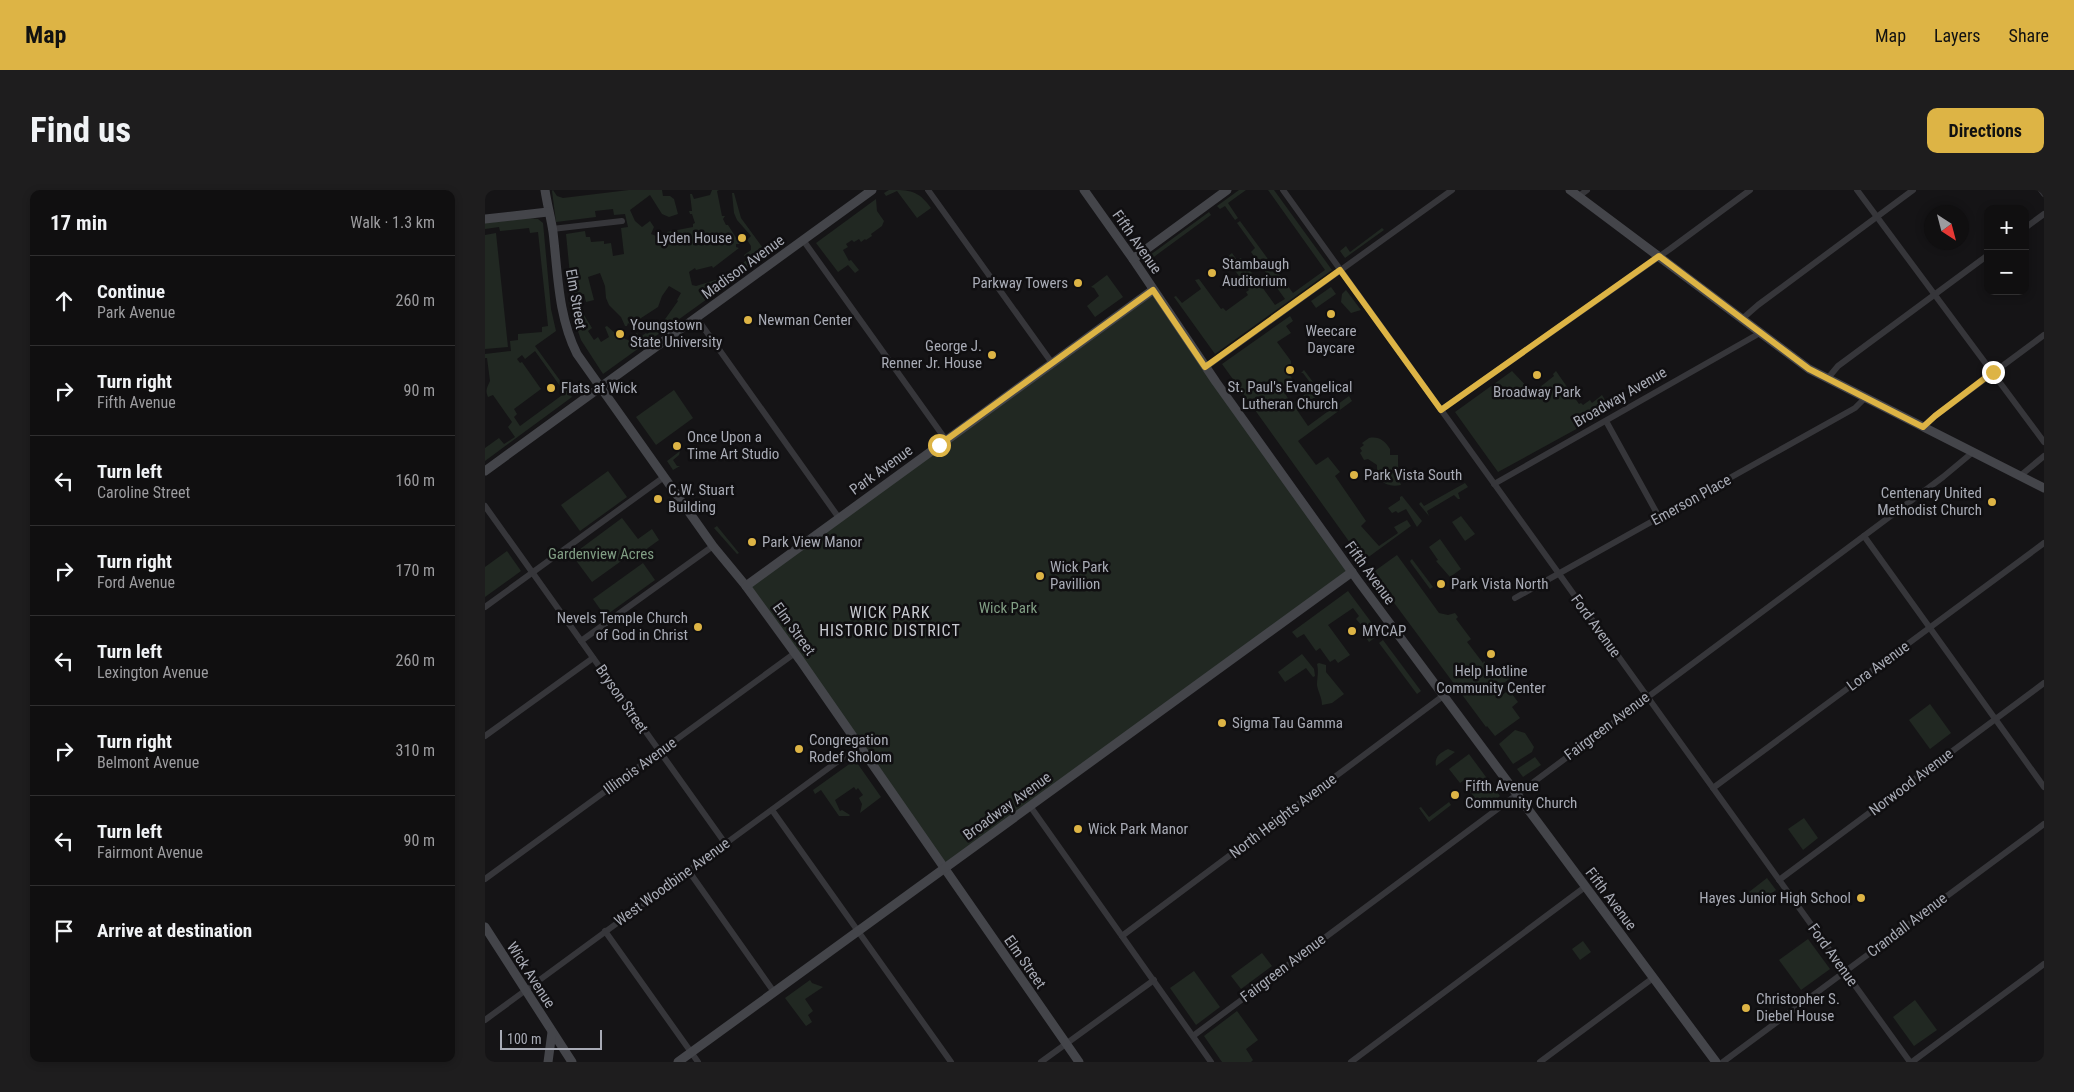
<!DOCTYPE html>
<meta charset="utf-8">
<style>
body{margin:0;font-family:"Roboto Condensed",sans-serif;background:#1e1d1e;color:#f1f3f6}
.controls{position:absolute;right:15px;top:15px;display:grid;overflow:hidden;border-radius:10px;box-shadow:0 2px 8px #0003}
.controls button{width:45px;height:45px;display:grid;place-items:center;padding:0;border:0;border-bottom:1px solid #302f30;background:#100f10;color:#f1f3f6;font:25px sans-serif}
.compass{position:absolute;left:1439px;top:15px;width:45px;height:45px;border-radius:50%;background:#100f10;box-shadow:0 2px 8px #0003;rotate:144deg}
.scale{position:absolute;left:15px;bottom:12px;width:102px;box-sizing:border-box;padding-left:5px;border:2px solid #a8abb5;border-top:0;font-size:14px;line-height:18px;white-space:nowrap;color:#a8abb5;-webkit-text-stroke:4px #100f11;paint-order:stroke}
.stop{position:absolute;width:15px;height:15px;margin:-11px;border:4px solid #ddb445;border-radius:50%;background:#fff}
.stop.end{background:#ddb445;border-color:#fff;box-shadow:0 1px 5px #0008}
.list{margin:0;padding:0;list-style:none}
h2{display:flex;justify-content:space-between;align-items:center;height:65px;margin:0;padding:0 20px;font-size:21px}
h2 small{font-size:16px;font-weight:400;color:#9c9c9f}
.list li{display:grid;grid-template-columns:32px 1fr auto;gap:15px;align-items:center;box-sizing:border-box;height:90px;padding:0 20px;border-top:1px solid #302f30}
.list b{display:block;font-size:19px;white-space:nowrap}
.list p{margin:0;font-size:16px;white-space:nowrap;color:#9c9c9f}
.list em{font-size:16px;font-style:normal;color:#9c9c9f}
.icon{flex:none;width:28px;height:28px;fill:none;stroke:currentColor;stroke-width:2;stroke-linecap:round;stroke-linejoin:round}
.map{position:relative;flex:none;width:1559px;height:872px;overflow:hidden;border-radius:10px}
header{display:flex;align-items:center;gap:30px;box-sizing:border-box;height:70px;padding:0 25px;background:#ddb445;color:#111}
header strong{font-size:24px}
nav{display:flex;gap:28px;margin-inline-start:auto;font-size:18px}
.intro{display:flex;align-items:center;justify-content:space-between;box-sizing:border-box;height:120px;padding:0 30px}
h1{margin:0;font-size:35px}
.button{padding:12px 22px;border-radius:10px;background:#ddb445;color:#111;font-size:18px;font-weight:700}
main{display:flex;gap:30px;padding:0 30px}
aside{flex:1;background:#100f10;border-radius:10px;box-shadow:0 2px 8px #0003}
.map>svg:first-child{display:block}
.green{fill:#212822;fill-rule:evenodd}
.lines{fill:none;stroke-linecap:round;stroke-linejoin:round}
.street{stroke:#36363a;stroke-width:6}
.secondary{stroke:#44454a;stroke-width:9}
.route{stroke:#ddb445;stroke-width:6}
.poi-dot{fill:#ddb445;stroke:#100f11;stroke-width:2}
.labels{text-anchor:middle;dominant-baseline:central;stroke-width:5;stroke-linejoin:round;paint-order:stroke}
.poi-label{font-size:15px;fill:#a8abb5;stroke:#100f11;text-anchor:start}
.street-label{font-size:15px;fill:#a8abb5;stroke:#100f11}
.park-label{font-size:15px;fill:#819e84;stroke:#100f11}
.neighbourhood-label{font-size:16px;letter-spacing:1px;fill:#c8cad1;stroke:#100f11}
</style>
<header>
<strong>Map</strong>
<nav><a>Map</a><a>Layers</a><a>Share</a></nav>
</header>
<div class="intro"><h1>Find us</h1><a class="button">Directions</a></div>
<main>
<aside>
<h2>17 min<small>Walk · 1.3 km</small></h2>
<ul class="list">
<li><svg class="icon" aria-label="ahead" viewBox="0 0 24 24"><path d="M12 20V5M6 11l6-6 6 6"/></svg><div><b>Continue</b><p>Park Avenue</p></div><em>260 m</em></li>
<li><svg class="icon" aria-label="right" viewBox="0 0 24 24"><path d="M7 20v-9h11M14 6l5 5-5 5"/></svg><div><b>Turn right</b><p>Fifth Avenue</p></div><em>90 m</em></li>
<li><svg class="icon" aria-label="left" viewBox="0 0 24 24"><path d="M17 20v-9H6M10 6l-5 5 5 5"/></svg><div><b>Turn left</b><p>Caroline Street</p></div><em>160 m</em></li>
<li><svg class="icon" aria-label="right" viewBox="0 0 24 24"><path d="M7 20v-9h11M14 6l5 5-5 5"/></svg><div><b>Turn right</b><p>Ford Avenue</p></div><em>170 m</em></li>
<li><svg class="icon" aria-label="left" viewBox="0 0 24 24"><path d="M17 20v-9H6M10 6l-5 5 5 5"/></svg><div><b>Turn left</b><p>Lexington Avenue</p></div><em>260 m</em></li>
<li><svg class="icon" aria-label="right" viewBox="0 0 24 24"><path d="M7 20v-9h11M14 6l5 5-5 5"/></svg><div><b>Turn right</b><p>Belmont Avenue</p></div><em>310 m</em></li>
<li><svg class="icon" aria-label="left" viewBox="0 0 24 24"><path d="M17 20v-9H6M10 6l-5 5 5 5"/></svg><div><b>Turn left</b><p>Fairmont Avenue</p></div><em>90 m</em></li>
<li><svg class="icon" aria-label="arrive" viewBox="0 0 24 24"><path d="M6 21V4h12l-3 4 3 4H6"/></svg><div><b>Arrive at destination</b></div></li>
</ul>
</aside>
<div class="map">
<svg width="1559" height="872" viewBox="0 0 1559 872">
<rect width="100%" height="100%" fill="#151416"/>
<g class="green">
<path d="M68,0l4,6 6,2 66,-8h33l1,6h7l4,3 4,15 -9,3 -7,-3 -12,-19 -20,15 5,11 7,6 8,-6 4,6 -3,7 13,5 3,-7 26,-5v-3l2,-1 -3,-9h-2l-1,-3h3l-2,-17h2l2,5 16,-4 2,-5h7l-2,1 5,25h3l-2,3 3,6h2l12,19h-4v3l3,1 -26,20 -1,-2 -16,4 -1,-2 -6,4 3,13 4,1 29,-9 -1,-2 23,-15 -3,-5 7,-5v-4l-4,-6 4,-4 -14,-16 -3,-7 -2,-20h2l7,25 27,37 -165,119 -22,-34 -8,-23 11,-2 8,13 -4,3 6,9 4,-3 3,5 8,-5 -4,-10 2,-1 8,7 4,-3 6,9 3,1 9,-7 3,4 6,-4 1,1 16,-12 15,-21 -1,-1 4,-7 -12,-7 -7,10 -4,11 -20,13 -5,7 -5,-4 -1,3h-2l-4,-9 -12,-12 -3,-7 -1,-12 -5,-13 -12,4 6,23 -8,2 -2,-8 -7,1 1,10 -8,1 -1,-10 3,-1 -6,-61 19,-3 1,6h4l1,5 13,-1v3l7,-1 2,13 11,-2 -3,-26 7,-1 -3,-13 -11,1 -1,-6 -18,2 1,6 -40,5 -4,-31z"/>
<path d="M404,0c21,0 29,0 42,18l-14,10 -20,-27 -11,5 -2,-3z"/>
<path d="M754,0h7l-18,13 10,15 -3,2 -10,-14 -5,3 -3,-3z"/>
<path d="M783,0h6l58,80 -117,84 -41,-57 2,-1 6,7 19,-14 -6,-9 4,-1 22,30 2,-1 3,3 22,-16 -2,-3 3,-2 -23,-32 6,-5 5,7 4,-2 34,47 10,-6 -34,-47 4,-4 -18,-25 3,-2 53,72 32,-23z"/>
<path d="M391,9l1,12 7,10 -2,5 -11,8 1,2 -6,4 -1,-1 -4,3 -2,-3 -5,3 -2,-2 -6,4 2,3 -5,3 6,11 2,-1 8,10 -4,3 -7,-8 -10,7 -22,-29z"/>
<path d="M724,22l2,3 -60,44 4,6 -3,2 -6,-9z"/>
<path d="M44,28l9,1 5,4 8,86 5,22 -21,15 37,51 -87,64v-13l14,-10 5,6 11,-7 -7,-10 4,-5 -19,-27 -5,2c-3,-7 -1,-9 2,-16l-3,-23h-2v-4l26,-3 -1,-10 8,-1v-6l24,-2v-5l6,-1 -10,-94 -8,1 -1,-5 -29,3 -1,-4 -14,2v-6zM50,161l30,42 -45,33 -6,-9 3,-3 -3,-5 27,-20 -19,-27 -2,1 -3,-4 5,-4 3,4z"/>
<path d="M897,38l2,2 -39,28 -5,-7 6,-5 4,6z"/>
<path d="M11,43l12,114 -23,2v-114z"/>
<path d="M622,85l16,22 -28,20 -8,-11 12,-10 -5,-8 -3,-1z"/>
<path d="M846,97l5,7 -20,14 -5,-7z"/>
<path d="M668,100l199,282 -409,297 -197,-283z"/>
<path d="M861,100l15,20 -10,3 -10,-11 1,-8z"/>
<path d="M805,126l3,5 -7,5 5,7 -14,9 14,19v4l-5,4 7,11 -11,8 8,14 3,1 21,-15 -11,-15h-2l3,-3 15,20 -1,5 -21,15 11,16 41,-30 3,5 -54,40 18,24 12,-8 12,15 -5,4 31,45 -5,5 18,20 19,-13 -4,-6 13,-7 4,6 -48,35 -141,-197z"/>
<path d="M1027,181l19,20 9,-4 14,-11 -1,-2 3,-3 23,33 2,-1 2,2 7,-5 2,3 10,-8 9,15 -113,62 -43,-60z"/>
<path d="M189,200l19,28 -37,27 -20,-28z"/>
<path d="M884,248c10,-2 16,3 21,11v6h8c0,8 0,24 3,30 -15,3 -25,-4 -24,-20l-9,-6 -4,1 -4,-7 2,-2 -2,-3 4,-3 -2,-2z"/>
<path d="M195,261l-1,4 -6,5 4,6h3l-7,4 -6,-9z"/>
<path d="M123,281l19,26 -47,34 -19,-26z"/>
<path d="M980,293l3,4 -10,6 2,6h-2l-4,-4 -27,16 2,5 -10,-12 2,-2 3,4z"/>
<path d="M917,306l20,25 -5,6 -11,-18 -8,4 -2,-2 -4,2 -4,-5 12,-8v-3z"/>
<path d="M976,326l14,18 -10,7 -13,-19z"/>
<path d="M137,328l16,21 14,-10 7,11 -25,18 -3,-4 -39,28 -20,-27z"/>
<path d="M232,336l22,27 -2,1 -23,-26z"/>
<path d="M955,349l21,30 -11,8 -14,-16 2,-1 -9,-13z"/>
<path d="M22,361l14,20 -36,26v-30z"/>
<path d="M912,365l42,58 9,2 7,-2 3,4 -2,2 15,20 -4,3 16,21 1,-2 11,14 11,-8 7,9 -16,12 5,7 7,-5 9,12 -6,5 8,11 -25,18 -8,-10 -1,1 -114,-154z"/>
<path d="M927,369l21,28 -3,2 -19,-26 -1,-2z"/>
<path d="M158,373l12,17 -50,36 -12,-17z"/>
<path d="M863,401l32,43 -11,8 -2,-3 2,-5 -13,-15 3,-3 -6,-8 -25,17 22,30 -12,8 -3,-4 -5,3 -10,-14 -4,3 -12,-17 -7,4 -5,-6z"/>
<path d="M898,450l38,51 -4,3 -38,-51z"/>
<path d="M817,464l12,15 1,7 -2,1 -7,-9 -21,14 -7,-10z"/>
<path d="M834,473l7,2v7l18,22 -12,9 -10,2c0,-8 -4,-13 -5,-20 0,-7 2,-13 0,-21z"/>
<path d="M1445,514l21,29 -21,16 -21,-29z"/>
<path d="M1030,540l10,3 9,14 -2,5 -19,12 -14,-20z"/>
<path d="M963,559l7,3 -19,14c-2,-9 4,-13 12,-17z"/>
<path d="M984,564l31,42 -17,13 -14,-19 4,-3 -6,-9 -7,5 -11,-14z"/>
<path d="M1050,567l6,8 -18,12 -6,-8z"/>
<path d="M370,570l26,37 -21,16 2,-9 -3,-6 4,-3 -5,-7 -2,2 -2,-3 -19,13 5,11 2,-1 8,5 -1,1h-10l-18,-26 -6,4 -2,-4z"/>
<path d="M964,612l2,3 -22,17 -10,-14 2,-1 8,10z"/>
<path d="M1319,628l14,20 -15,12 -15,-21z"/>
<path d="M1282,688l9,12 -18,14 -9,-12z"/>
<path d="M1323,749l22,30 -29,21 -22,-30z"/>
<path d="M1098,751l8,11 -11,8 -8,-11z"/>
<path d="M777,763l10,13 -31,23 -10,-13z"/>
<path d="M709,781l26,36 -24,18 -26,-37z"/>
<path d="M325,790l2,3 11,4 -18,12 8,12 -5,4 4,7 -6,4 -21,-28z"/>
<path d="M1430,810l22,30 -23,16 -21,-29z"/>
<path d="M752,821l21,29 -12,9 7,11 -2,2h-29l-18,-26z"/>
</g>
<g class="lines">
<g class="street">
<path d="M443,0l124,173"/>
<path d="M798,0l627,872"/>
<path d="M1372,0l187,252"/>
<path d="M1556,0l3,4"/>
<path d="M1094,6l8,-6"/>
<path d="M1540,38l19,-14"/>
<path d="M67,39l70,-8"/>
<path d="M318,50l143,200"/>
<path d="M211,127l143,201"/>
<path d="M1257,129l16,-14 155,-115"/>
<path d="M721,177l246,-177"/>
<path d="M1343,188l10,-12 150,-111"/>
<path d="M956,220l229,-161 80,-59"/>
<path d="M1121,231l53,96"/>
<path d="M1438,237l12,-11 109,-81"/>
<path d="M1535,286l24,-20"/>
<path d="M1009,294l266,-151"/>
<path d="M0,316l240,337"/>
<path d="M1379,346l180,251"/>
<path d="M1030,408l340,-190 10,-10"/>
<path d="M0,417l179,-130"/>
<path d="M96,451l132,-95"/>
<path d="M0,546l108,-78"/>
<path d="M1228,598l331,-245"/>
<path d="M545,616l181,256"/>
<path d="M287,620l179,252"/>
<path d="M203,680l86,122"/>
<path d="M0,689l310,-226"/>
<path d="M1294,690l265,-197"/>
<path d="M120,741l93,131"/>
<path d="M637,746l321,-240"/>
<path d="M0,830l375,-275"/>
<path d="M708,846l750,-559 30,-25"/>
<path d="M556,872l113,-82"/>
<path d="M866,872l234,-175"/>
<path d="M1055,872l113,-84"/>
<path d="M1238,872l321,-238"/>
<path d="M1427,872l132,-98"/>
</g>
<g class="secondary">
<path d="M60,0c2,14 6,28 8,42 5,42 5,84 24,122l136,192 33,40 54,74 279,402"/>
<path d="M599,0l49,69 83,123 143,200 357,480"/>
<path d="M1085,0l239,179 235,119"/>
<path d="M0,29l63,-7"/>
<path d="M648,69l94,-69"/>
<path d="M0,281l387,-281"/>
<path d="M261,396l407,-296"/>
<path d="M0,737l87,135"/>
<path d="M63,872l4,-30"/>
<path d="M193,872l674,-490"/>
</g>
</g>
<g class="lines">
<path class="route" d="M454,255l214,-155 52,77 135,-97 101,140 218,-154 150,113 114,58 12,-11 58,-44"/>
</g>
<g class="poi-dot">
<circle cx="257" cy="48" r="5"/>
<circle cx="727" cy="83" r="5"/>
<circle cx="593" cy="93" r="5"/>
<circle cx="846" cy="124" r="5"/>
<circle cx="263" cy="130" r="5"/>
<circle cx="135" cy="144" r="5"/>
<circle cx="507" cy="165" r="5"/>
<circle cx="805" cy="180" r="5"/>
<circle cx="1052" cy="185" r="5"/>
<circle cx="66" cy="198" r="5"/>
<circle cx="192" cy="256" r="5"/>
<circle cx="869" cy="285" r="5"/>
<circle cx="173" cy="309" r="5"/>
<circle cx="1507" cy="312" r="5"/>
<circle cx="267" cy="352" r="5"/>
<circle cx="555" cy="386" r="5"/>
<circle cx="956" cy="394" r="5"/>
<circle cx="213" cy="437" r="5"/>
<circle cx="867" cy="441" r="5"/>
<circle cx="1006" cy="464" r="5"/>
<circle cx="737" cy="533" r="5"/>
<circle cx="314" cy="559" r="5"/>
<circle cx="970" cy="605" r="5"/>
<circle cx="593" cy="639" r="5"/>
<circle cx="1376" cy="708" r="5"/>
<circle cx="1261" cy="818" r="5"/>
</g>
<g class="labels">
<g class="poi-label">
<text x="247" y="48" text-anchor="end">Lyden House</text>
<text x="737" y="74">Stambaugh<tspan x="737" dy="17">Auditorium</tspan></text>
<text x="583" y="93" text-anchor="end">Parkway Towers</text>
<text x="273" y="130">Newman Center</text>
<text x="145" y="135">Youngstown<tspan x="145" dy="17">State University</tspan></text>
<text x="846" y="141" text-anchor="middle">Weecare<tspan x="846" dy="17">Daycare</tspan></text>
<text x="497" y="156" text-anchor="end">George J.<tspan x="497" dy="17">Renner Jr. House</tspan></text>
<text x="805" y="197" text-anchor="middle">St. Paul's Evangelical<tspan x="805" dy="17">Lutheran Church</tspan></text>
<text x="76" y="198">Flats at Wick</text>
<text x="1052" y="202" text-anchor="middle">Broadway Park</text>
<text x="202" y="247">Once Upon a<tspan x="202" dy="17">Time Art Studio</tspan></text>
<text x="879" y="285">Park Vista South</text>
<text x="183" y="300">C.W. Stuart<tspan x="183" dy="17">Building</tspan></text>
<text x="1497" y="303" text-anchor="end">Centenary United<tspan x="1497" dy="17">Methodist Church</tspan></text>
<text x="277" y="352">Park View Manor</text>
<text x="565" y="377">Wick Park<tspan x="565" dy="17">Pavillion</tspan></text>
<text x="966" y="394">Park Vista North</text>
<text x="203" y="428" text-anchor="end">Nevels Temple Church<tspan x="203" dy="17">of God in Christ</tspan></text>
<text x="877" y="441">MYCAP</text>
<text x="1006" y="481" text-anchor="middle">Help Hotline<tspan x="1006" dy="17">Community Center</tspan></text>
<text x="747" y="533">Sigma Tau Gamma</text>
<text x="324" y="550">Congregation<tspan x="324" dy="17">Rodef Sholom</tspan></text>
<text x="980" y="596">Fifth Avenue<tspan x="980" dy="17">Community Church</tspan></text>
<text x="603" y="639">Wick Park Manor</text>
<text x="1366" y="708" text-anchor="end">Hayes Junior High School</text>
<text x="1271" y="809">Christopher S.<tspan x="1271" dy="17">Diebel House</tspan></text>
</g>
<g class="street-label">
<text transform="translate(652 52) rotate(55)">Fifth Avenue</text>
<text transform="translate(258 77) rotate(-36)">Madison Avenue</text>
<text transform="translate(91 109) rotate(80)">Elm Street</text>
<text transform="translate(1135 207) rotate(-30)">Broadway Avenue</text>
<text transform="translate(396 280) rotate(-36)">Park Avenue</text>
<text transform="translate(1206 310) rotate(-29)">Emerson Place</text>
<text transform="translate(885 383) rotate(54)">Fifth Avenue</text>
<text transform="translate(1111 436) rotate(54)">Ford Avenue</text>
<text transform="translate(309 439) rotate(54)">Elm Street</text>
<text transform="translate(1393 476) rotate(-36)">Lora Avenue</text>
<text transform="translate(137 509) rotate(55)">Bryson Street</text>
<text transform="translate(1122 536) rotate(-37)">Fairgreen Avenue</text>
<text transform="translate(155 576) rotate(-36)">Illinois Avenue</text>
<text transform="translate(1426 592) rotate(-37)">Norwood Avenue</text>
<text transform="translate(522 616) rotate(-36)">Broadway Avenue</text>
<text transform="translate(798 626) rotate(-37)">North Heights Avenue</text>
<text transform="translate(187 692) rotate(-36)">West Woodbine Avenue</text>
<text transform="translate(1126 709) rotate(53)">Fifth Avenue</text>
<text transform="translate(1422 735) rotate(-37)">Crandall Avenue</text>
<text transform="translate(1348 765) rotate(54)">Ford Avenue</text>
<text transform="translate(540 772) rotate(55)">Elm Street</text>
<text transform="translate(798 778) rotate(-37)">Fairgreen Avenue</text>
<text transform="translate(46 785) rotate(57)">Wick Avenue</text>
</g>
<g class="park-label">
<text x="116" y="364">Gardenview Acres</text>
<text x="523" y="418">Wick Park</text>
</g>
<g class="neighbourhood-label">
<text x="405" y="422">WICK PARK<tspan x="405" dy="18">HISTORIC DISTRICT</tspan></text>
</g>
</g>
</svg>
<div class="controls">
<button>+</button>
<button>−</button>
</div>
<svg class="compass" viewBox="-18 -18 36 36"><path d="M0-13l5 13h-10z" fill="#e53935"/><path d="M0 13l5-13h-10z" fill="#9c9c9f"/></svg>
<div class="scale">100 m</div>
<div class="stop" style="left:454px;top:255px"></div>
<div class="stop end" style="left:1508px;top:182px"></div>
</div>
</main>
